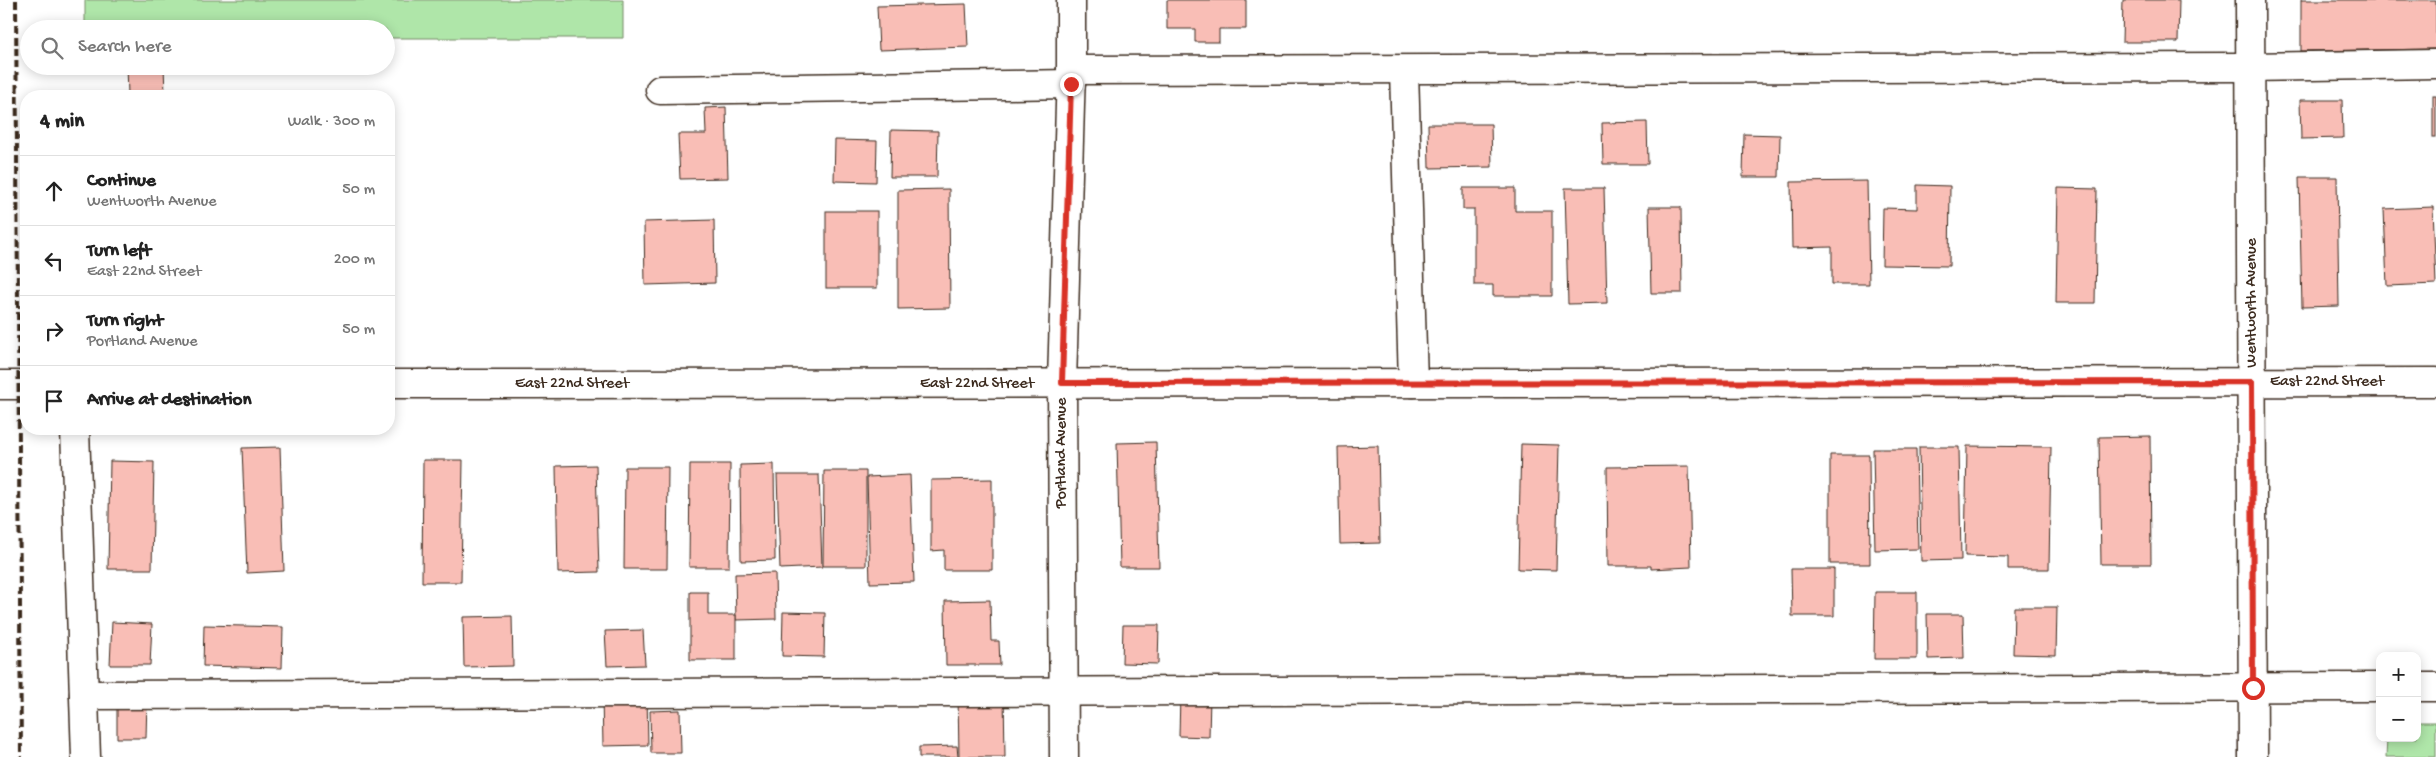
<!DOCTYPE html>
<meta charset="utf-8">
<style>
body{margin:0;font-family:"Gochi Hand",sans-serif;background:#f6f6f6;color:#222}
.controls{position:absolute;right:15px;bottom:15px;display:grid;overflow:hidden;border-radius:10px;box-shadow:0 2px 12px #0003}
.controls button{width:45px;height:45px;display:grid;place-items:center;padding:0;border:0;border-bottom:1px solid #e0e0e0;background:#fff;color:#222;font:25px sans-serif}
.stop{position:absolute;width:15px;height:15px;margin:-11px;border:4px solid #d93025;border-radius:50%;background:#fff}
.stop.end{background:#d93025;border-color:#fff;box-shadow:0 1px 5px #0008}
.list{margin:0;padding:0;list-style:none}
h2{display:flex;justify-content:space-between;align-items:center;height:65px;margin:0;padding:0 20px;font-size:21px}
h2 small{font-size:16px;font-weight:400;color:#767676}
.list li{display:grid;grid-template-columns:32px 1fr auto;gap:15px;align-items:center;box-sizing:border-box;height:70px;padding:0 20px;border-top:1px solid #e0e0e0}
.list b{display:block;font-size:19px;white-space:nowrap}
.list p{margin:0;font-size:16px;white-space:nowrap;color:#767676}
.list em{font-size:16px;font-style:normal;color:#767676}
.icon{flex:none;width:28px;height:28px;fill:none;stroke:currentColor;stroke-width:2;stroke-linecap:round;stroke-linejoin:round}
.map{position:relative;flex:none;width:2436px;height:757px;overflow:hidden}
.search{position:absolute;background:#fff;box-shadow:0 2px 12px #0003;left:20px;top:20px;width:375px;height:55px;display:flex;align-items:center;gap:12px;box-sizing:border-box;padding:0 18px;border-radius:28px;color:#767676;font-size:19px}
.panel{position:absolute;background:#fff;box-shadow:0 2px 12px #0003;left:20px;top:90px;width:375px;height:345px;border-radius:20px}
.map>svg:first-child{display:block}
.green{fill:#afe6a9;stroke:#758864}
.building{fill:#f9beb6;stroke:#3b2a1e}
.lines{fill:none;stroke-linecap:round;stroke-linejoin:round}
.minor-casing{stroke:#3b2a1e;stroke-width:31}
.minor{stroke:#fff;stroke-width:28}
.rail{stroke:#3b2a1e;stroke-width:4;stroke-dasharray:8 4;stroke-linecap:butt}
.route{stroke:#d93025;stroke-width:6}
.labels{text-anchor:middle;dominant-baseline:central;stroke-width:4;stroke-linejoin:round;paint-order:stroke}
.street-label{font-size:16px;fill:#3b2a1e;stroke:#fff}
</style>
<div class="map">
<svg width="2436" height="757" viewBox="0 0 2436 757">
<rect width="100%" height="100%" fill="#fff"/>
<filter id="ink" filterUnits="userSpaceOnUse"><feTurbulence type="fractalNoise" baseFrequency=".02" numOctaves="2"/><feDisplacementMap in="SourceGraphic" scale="10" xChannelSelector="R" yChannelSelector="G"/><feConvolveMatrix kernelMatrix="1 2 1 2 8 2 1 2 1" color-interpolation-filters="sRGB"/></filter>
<g filter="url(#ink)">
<g class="green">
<path d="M85,0h538v38h-237v-9h-301z"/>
<path d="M2417,722h19v35h-50l1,-19h30z"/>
</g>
<g class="building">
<path d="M1167,0h79v29h-27v13h-24v-13h-28z"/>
<path d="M2123,0h56l-1,42h-56z"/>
<path d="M2301,0h135v49l-135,2z"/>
<path d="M966,4l2,43 -89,3 -2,-44z"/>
<path d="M127,66h37l1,28h-37z"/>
<rect x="2433" y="96" width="3" height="41"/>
<path d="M2300,100h42l1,38 -42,1z"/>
<path d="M726,107l2,71 -48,1 -2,-45h28l-1,-26z"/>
<path d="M1647,122l1,42h-45l-1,-41z"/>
<path d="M1428,124h63l1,43 -63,1z"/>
<path d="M891,130l47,1 -1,46h-47z"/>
<path d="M1744,134l36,1 -1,42h-36z"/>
<path d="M835,140l42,1 -1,41 -42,-1z"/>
<path d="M2299,177h38l2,129 -37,1z"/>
<path d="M1867,181l2,103h-37v-37l-40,1 -1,-66z"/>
<path d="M1917,185l33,1 -1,80 -67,-1 1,-57 34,1z"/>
<path d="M1463,188h52v23h37v85h-59v-11h-19v-76h-11z"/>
<path d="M1565,188h39l3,115 -39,1z"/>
<path d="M2058,188l39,1 -2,114h-39z"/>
<path d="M949,189l1,119 -52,1v-119z"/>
<path d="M1649,207h32l1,86h-31z"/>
<path d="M2433,207l3,77 -49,2 -3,-77z"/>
<rect x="826" y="211" width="51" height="77"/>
<path d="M714,220l1,63 -70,2 -1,-63z"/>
<path d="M2150,436l1,128h-50l-2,-127z"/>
<path d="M1156,442l3,125h-39l-3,-124z"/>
<path d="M1521,444l38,1 -3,125 -38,-1z"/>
<path d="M1378,446l2,97 -40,1 -2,-97z"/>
<path d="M1967,446l84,1 -2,122h-41v-12l-43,-1z"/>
<path d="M280,447l4,124 -37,2 -5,-125z"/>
<path d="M1919,447h40l2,113 -40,1z"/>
<path d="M1873,449h43l2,100 -43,1z"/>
<path d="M1830,455h39l1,109h-40z"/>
<path d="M423,460h40l-2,122h-39z"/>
<path d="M110,461l44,1 -2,107h-44z"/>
<path d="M690,464h40l-1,103h-40z"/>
<path d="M774,464l1,96 -34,1 -1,-96z"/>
<path d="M596,465l3,107 -41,1 -2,-107z"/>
<path d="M1689,466l2,101 -40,2v-3h-43l-1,-99z"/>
<path d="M625,467h43l-1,102h-43z"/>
<path d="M824,471h42v95h-43z"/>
<path d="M777,475h42l3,92 -42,2z"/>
<path d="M910,475l4,107 -44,1 -3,-106z"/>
<path d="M992,479v91h-48v-20l-13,1v-71z"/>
<path d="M1791,569h43v47h-42z"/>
<path d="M775,573l1,46 -40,1 -1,-46z"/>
<path d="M690,592h18v23h28v45h-46z"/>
<path d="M1875,592h42v67h-43z"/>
<path d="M990,600l1,41h8l1,24h-54l-1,-64z"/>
<path d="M2014,607h43l-1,48 -43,-1z"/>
<path d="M783,612l42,1 -1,44 -42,-1z"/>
<path d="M1927,614h36l1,44 -36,1z"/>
<path d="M512,616l1,50 -49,1 -1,-50z"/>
<path d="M112,622l40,2 -2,41h-40z"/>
<path d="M204,625l79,2 -1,41 -79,-2z"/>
<path d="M1123,625h36l-1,39 -36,-1z"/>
<path d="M643,630l2,35 -38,1 -2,-35z"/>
<path d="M1004,694l1,63h-46l-1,-62z"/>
<path d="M647,695l1,50 -45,1 -1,-50z"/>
<path d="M1180,695l30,2 -1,40 -30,-1z"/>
<path d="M117,699l30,1 -1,38h-29z"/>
<path d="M680,710l1,43h-30l-1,-42z"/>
<path d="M957,746l1,11h-39v-10z"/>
</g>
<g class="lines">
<g class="minor-casing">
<g id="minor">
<path d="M2250,0l3,757"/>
<path d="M1071,70l1179,-3 186,-3"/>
<path d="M1404,70l9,313"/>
<path d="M660,90l411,-6"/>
<path d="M389,384l2047,-2"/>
<path d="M0,385h26"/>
<path d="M75,429l11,328"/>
<path d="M2417,687h19"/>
<path d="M84,695l2296,-8"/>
<path d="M1064,757l-2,-374 9,-313v-70"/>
</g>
</g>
<use href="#minor" class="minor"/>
<path class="rail" d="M16,0l5,757"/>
</g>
</g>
<g class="lines" filter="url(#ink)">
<path class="route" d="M1071,84l-9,299 1190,-1 1,306"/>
</g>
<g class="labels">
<g class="street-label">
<text transform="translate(2252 303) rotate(-90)">Wentworth Avenue</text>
<text x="2327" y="382">East 22nd Street</text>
<text x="572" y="384">East 22nd Street</text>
<text x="977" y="384">East 22nd Street</text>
<text transform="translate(1062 453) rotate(-90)">Portland Avenue</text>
</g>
</g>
</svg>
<div class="controls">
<button>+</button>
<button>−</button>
</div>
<div class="stop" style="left:2253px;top:688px"></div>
<div class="stop end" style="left:1071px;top:84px"></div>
<div class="search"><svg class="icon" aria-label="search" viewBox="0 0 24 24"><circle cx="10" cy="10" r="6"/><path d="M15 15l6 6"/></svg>Search here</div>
<section class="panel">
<h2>4 min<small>Walk · 300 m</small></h2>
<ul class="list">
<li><svg class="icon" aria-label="ahead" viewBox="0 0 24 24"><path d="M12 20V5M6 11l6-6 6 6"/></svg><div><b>Continue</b><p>Wentworth Avenue</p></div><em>50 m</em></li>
<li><svg class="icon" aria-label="left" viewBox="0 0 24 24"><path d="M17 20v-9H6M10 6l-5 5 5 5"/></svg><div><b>Turn left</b><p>East 22nd Street</p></div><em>200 m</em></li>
<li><svg class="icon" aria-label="right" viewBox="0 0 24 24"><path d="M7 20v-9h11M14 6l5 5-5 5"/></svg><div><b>Turn right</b><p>Portland Avenue</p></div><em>50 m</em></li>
<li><svg class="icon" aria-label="arrive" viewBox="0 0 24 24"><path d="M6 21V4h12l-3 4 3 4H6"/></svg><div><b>Arrive at destination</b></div></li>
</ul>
</section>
</div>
